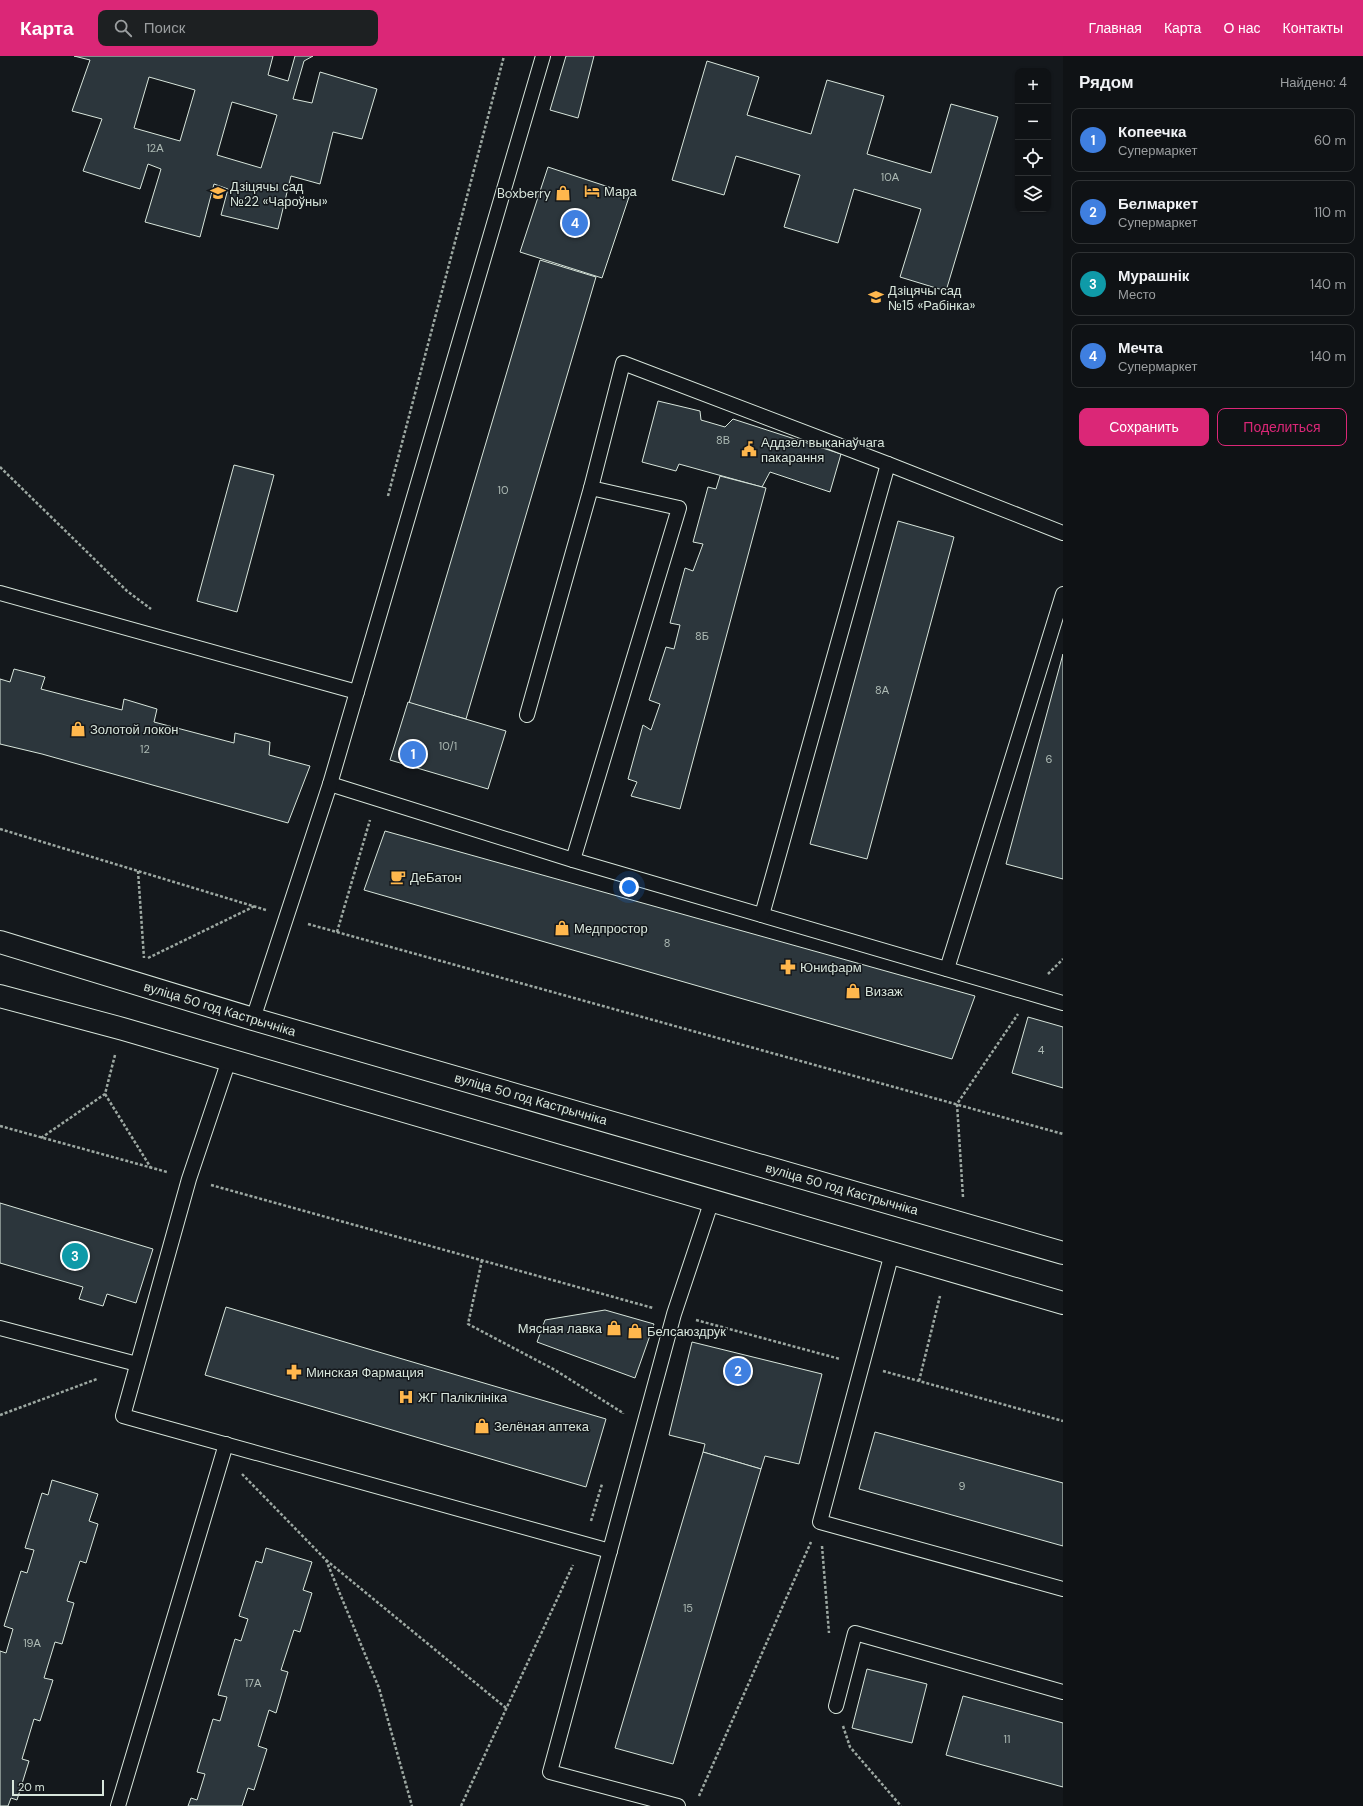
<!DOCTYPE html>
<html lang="ru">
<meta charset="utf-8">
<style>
body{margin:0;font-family:"DM Sans",sans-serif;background:#1d2022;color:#f1f3f6}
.controls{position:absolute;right:12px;top:12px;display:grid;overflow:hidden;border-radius:8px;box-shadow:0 1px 3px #0004}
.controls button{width:36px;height:36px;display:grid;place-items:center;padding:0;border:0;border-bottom:1px solid #2f3234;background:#0f1215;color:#f1f3f6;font:20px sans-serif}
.scale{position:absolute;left:12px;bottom:10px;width:92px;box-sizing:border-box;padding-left:4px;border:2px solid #d8e6dc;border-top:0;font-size:11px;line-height:14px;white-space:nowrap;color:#d8e6dc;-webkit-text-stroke:3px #14181c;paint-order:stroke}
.you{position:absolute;left:629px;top:831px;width:14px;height:14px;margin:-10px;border:3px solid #fff;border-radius:50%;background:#1a73e8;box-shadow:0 0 0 6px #1a73e833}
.badge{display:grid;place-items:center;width:26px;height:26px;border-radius:50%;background:#db2777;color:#fff;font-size:13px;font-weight:700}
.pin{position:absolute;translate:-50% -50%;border:2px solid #fff;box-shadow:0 1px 4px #0006}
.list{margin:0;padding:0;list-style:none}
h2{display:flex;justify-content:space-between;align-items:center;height:52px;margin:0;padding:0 16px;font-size:17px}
h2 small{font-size:13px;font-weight:400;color:#9b9ea0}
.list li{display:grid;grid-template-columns:26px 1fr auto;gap:12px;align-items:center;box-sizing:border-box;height:64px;margin:0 8px 8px;padding:0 8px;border:1px solid #2f3234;border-radius:8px}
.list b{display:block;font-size:15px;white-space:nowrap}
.list p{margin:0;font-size:13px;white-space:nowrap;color:#9b9ea0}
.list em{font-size:13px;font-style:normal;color:#9b9ea0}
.actions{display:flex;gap:8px;padding:12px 16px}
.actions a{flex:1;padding:9px 0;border:1px solid #db2777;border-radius:8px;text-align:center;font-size:14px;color:#db2777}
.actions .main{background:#db2777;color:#fff}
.icon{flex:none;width:22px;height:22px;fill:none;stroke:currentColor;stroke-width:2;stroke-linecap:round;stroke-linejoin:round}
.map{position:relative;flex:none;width:1063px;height:1750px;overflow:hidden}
header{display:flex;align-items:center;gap:24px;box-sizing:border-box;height:56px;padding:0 20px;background:#db2777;color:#fff}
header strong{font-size:19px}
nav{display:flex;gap:22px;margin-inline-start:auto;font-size:14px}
.search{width:280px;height:36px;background:#1d2022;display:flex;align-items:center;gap:10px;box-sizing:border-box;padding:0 14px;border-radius:8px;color:#9b9ea0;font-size:15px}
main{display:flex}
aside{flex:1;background:#0f1215}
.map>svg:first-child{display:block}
.building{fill:#2c363c;stroke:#d8e6dc;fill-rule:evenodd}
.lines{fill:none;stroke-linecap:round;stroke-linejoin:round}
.lane-casing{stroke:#d8e6dc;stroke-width:16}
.secondary-casing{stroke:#d8e6dc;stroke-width:24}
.path{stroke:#9da8a2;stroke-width:2.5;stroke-dasharray:3 2;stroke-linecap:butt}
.lane{stroke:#14181c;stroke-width:14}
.secondary{stroke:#14181c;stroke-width:22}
.labels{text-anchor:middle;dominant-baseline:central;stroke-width:3;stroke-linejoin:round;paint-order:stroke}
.number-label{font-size:11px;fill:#adbab4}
.poi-label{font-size:13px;fill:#d8e6dc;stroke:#14181c;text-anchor:start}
.street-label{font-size:13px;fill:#d8e6dc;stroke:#14181c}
</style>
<header>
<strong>Карта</strong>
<div class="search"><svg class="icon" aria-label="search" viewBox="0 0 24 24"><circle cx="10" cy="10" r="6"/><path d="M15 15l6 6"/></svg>Поиск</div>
<nav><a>Главная</a><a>Карта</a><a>О нас</a><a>Контакты</a></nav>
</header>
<main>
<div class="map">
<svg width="1063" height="1750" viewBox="0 0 1063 1750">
<rect width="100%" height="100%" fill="#14181c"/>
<g class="building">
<path d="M74,0h199l-5,19 20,6 7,-25h18l-9,5 -11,38 19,4 8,-31 57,17 -15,50 -29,-7 -13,52 -29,-8 -13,53 -57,-14 7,-26 -14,-5 -14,53 -55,-15 16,-53 -13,-5 -8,25 -57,-18 19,-52 -30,-8 18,-51zM149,21l46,13 -15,51 -46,-13zM232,46l45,13 -16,53 -44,-13z"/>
<path d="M566,0h28l-16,62 -28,-8z"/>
<path d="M707,5l52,16 -12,38 64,19 16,-54 57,16 -17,58 64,19 20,-69 47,13 -52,174 -46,-14 21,-68 -67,-20 -16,54 -54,-16 16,-52 -64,-19 -12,39 -52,-15z"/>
<path d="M548,111l82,27 -28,84 -82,-26z"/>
<path d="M540,204l56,17 -130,442 -57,-16z"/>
<path d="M658,345l42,10 1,9 24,7 8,-8 108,35 -11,38 -60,-20 -8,15 -83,-23 -3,7 -34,-9z"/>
<path d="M234,409l40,10 -37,137 -40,-11z"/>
<path d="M720,420l46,12 -86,321 -49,-13 6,-14 -9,-3 15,-54 8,5 9,-26 -11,-4 17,-53 8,2 6,-24 -10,-2 15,-55 8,3 10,-27 -10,-2 15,-55 8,2z"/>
<path d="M898,465l56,16 -87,322 -57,-15z"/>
<path d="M1063,598v225l-57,-15z"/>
<path d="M14,613l31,8 -4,12 81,21 2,-11 33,10 -3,13 80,21 1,-10 35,9 -1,13 41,11 -22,57 -246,-69 -42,-10v-65l10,3z"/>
<path d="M408,646l98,29 -18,58 -98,-29z"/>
<path d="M385,775l590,165 -23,63 -588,-169z"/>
<path d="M1028,961l35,10v61l-51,-15z"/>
<path d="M0,1147l153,46 -17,54 -29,-9 -4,12 -24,-7 4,-12 -83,-24z"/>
<path d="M226,1251l380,112 -20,68 -381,-112z"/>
<path d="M605,1254l49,14 -19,54 -98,-36 8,-22z"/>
<path d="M692,1286l130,32 -23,90 -34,-8 -4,13 -58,-17 2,-8 -36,-9z"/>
<path d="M875,1376l188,51v63l-204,-57z"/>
<path d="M703,1396l58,17 -88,295 -58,-16z"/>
<path d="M52,1424l46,14 -9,27 9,3 -12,39 -6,-2 -13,40 7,2 -12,41 -7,-2 -11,36 9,2 -13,41 -6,-2 -12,40 7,2 -12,39 -6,-2 -3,8h-8v-155l6,2 7,-24 -9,-3 17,-55 6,2 7,-23 -9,-2 17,-55 6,2z"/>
<path d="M266,1492l46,14 -9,28 9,3 -12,39 -6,-2 -13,40 7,2 -12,41 -7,-3 -11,36 9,3 -13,41 -6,-2 -6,18h-54l3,-8 6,2 8,-26 -8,-2 16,-53 7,2 7,-24 -9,-2 17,-56 6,2 7,-22 -9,-3 17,-55 6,2z"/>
<path d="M867,1613l60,15 -15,59 -60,-15z"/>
<path d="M963,1640l100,27v64l-117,-32z"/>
</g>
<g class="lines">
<g class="lane-casing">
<g id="lane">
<path d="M0,537l357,99"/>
<path d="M527,659l64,-227"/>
<path d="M330,728l243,76 490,143"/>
<path d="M573,804l106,-352 -88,-20 32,-125 265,101"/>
<path d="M762,859l126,-451 175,69"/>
<path d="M947,913l116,-375"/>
<path d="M253,963l77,-235 213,-728"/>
<path d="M229,1004l-40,119 -66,237 487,135"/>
<path d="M892,1197l-72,269 243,67"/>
<path d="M0,1272l137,36"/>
<path d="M836,1650l19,-73 208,59"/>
<path d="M118,1750l108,-362"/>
<path d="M678,1750l-128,-34 124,-458 38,-114"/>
</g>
</g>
<g class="secondary-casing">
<g id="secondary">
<path d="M0,886l253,77 810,234"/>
<path d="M0,940l123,33 940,274"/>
</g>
</g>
<g class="path">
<path d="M0,411l127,124 24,18"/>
<path d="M388,440l116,-440"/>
<path d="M0,773l266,81"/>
<path d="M138,815l6,87"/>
<path d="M308,868l755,210"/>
<path d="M337,876l33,-112"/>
<path d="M148,902l107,-52"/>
<path d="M1048,918l15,-15"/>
<path d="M105,1038l46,74"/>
<path d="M0,1070l167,46"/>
<path d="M41,1082l64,-44 10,-39"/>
<path d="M211,1129l442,123"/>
<path d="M963,1141l-6,-93 61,-90"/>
<path d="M482,1204l-14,64 87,46 68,43v1"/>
<path d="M696,1264l144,39"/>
<path d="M883,1315l180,50"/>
<path d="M919,1325l21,-85"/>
<path d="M0,1359l97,-36"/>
<path d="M242,1418l84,86 53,128 33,118"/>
<path d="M591,1465l11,-37"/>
<path d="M822,1490l7,87"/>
<path d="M326,1504l180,148"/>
<path d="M843,1670l7,21 51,59"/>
<path d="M699,1740l112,-254"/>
<path d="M461,1750l112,-241"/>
</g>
<use href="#lane" class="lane"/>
<use href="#secondary" class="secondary"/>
</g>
<defs>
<g id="hotel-bare" transform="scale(1.2)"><path d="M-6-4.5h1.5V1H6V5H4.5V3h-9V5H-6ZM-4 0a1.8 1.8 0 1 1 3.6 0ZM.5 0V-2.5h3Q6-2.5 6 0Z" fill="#ffb74d" stroke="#14181c" stroke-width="2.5" paint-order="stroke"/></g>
<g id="school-bare" transform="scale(1.2)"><path d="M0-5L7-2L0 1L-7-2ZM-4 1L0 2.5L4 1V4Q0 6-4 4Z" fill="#ffb74d" stroke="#14181c" stroke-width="2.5" paint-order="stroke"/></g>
<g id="shop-bare" transform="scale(1.2)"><path d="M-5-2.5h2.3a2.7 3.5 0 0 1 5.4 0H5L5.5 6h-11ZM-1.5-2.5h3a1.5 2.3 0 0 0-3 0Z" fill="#ffb74d" stroke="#14181c" stroke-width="2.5" paint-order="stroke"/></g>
<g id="civic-bare" transform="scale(1.2)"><path d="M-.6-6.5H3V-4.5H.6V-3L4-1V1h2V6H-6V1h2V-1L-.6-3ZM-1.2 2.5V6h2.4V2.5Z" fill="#ffb74d" stroke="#14181c" stroke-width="2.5" paint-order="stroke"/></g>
<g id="cafe-bare" transform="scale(1.2)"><path d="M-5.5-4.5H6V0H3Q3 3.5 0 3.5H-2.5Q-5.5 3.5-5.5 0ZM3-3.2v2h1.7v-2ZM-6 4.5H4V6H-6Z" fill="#ffb74d" stroke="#14181c" stroke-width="2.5" paint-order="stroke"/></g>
<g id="pharmacy-bare" transform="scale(1.2)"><path d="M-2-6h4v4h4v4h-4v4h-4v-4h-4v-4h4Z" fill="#ffb74d" stroke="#14181c" stroke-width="2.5" paint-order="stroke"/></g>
<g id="hospital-bare" transform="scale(1.2)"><path d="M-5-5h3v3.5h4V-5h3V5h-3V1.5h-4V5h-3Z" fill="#ffb74d" stroke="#14181c" stroke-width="2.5" paint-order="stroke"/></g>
</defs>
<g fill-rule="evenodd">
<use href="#hotel-bare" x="592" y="135"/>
<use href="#school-bare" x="218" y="137"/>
<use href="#shop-bare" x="563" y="137"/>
<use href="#school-bare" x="876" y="241"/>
<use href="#civic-bare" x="749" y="393"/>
<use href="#shop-bare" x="78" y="673"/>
<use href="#cafe-bare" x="398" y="821"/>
<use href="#shop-bare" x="562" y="872"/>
<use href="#pharmacy-bare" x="788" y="911"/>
<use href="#shop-bare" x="853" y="935"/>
<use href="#shop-bare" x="614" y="1272"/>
<use href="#shop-bare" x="635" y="1275"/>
<use href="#pharmacy-bare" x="294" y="1316"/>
<use href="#hospital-bare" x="406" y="1341"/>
<use href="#shop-bare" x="482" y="1370"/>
</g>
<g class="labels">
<g class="number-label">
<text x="155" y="92">12А</text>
<text x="890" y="121">10А</text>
<text x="723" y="384">8В</text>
<text x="503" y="434">10</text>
<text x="702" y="580">8Б</text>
<text x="882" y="634">8А</text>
<text x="448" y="690">10/1</text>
<text x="145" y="693">12</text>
<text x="1049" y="703">6</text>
<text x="667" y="887">8</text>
<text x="1041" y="994">4</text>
<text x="962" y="1430">9</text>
<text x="688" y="1552">15</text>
<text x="32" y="1587">19А</text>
<text x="253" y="1627">17А</text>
<text x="1007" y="1683">11</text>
</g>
<g class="poi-label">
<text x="230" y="130">Дзіцячы сад<tspan x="230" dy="15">№22 «Чароўны»</tspan></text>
<text x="604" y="135">Мара</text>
<text x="551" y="137" text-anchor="end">Boxberry</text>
<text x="888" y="234">Дзіцячы сад<tspan x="888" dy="15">№15 «Рабінка»</tspan></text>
<text x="761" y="386">Аддзел выканаўчага<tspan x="761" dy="15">пакарання</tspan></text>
<text x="90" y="673">Золотой локон</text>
<text x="410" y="821">ДеБатон</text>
<text x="574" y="872">Медпростор</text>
<text x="800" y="911">Юнифарм</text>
<text x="865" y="935">Визаж</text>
<text x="602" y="1272" text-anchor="end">Мясная лавка</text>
<text x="647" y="1275">Белсаюздрук</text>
<text x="306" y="1316">Минская Фармация</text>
<text x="418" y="1341">ЖГ Паліклініка</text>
<text x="494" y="1370">Зелёная аптека</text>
</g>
<g class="street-label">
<text transform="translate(220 953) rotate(17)">вуліца 50 год Кастрычніка</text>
<text transform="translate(531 1043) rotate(16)">вуліца 50 год Кастрычніка</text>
<text transform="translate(842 1133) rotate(16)">вуліца 50 год Кастрычніка</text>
</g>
</g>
</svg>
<div class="controls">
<button>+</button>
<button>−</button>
<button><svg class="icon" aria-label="locate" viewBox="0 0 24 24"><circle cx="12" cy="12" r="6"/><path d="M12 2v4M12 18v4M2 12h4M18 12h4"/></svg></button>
<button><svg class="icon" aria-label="layers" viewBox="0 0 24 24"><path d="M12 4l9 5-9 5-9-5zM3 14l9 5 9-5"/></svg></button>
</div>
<div class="scale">20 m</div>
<div class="you"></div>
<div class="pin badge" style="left:413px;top:698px;background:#3f7fe0">1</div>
<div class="pin badge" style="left:738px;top:1315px;background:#3f7fe0">2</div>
<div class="pin badge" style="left:75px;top:1200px;background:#0f9aa8">3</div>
<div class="pin badge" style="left:575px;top:167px;background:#3f7fe0">4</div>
</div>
<aside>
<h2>Рядом<small>Найдено: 4</small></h2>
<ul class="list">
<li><span class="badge" style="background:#3f7fe0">1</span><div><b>Копеечка</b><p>Супермаркет</p></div><em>60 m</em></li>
<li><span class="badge" style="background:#3f7fe0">2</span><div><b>Белмаркет</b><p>Супермаркет</p></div><em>110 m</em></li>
<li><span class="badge" style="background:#0f9aa8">3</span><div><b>Мурашнік</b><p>Место</p></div><em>140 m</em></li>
<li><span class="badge" style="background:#3f7fe0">4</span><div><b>Мечта</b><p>Супермаркет</p></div><em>140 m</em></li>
</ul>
<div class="actions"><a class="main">Сохранить</a><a>Поделиться</a></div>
</aside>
</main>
